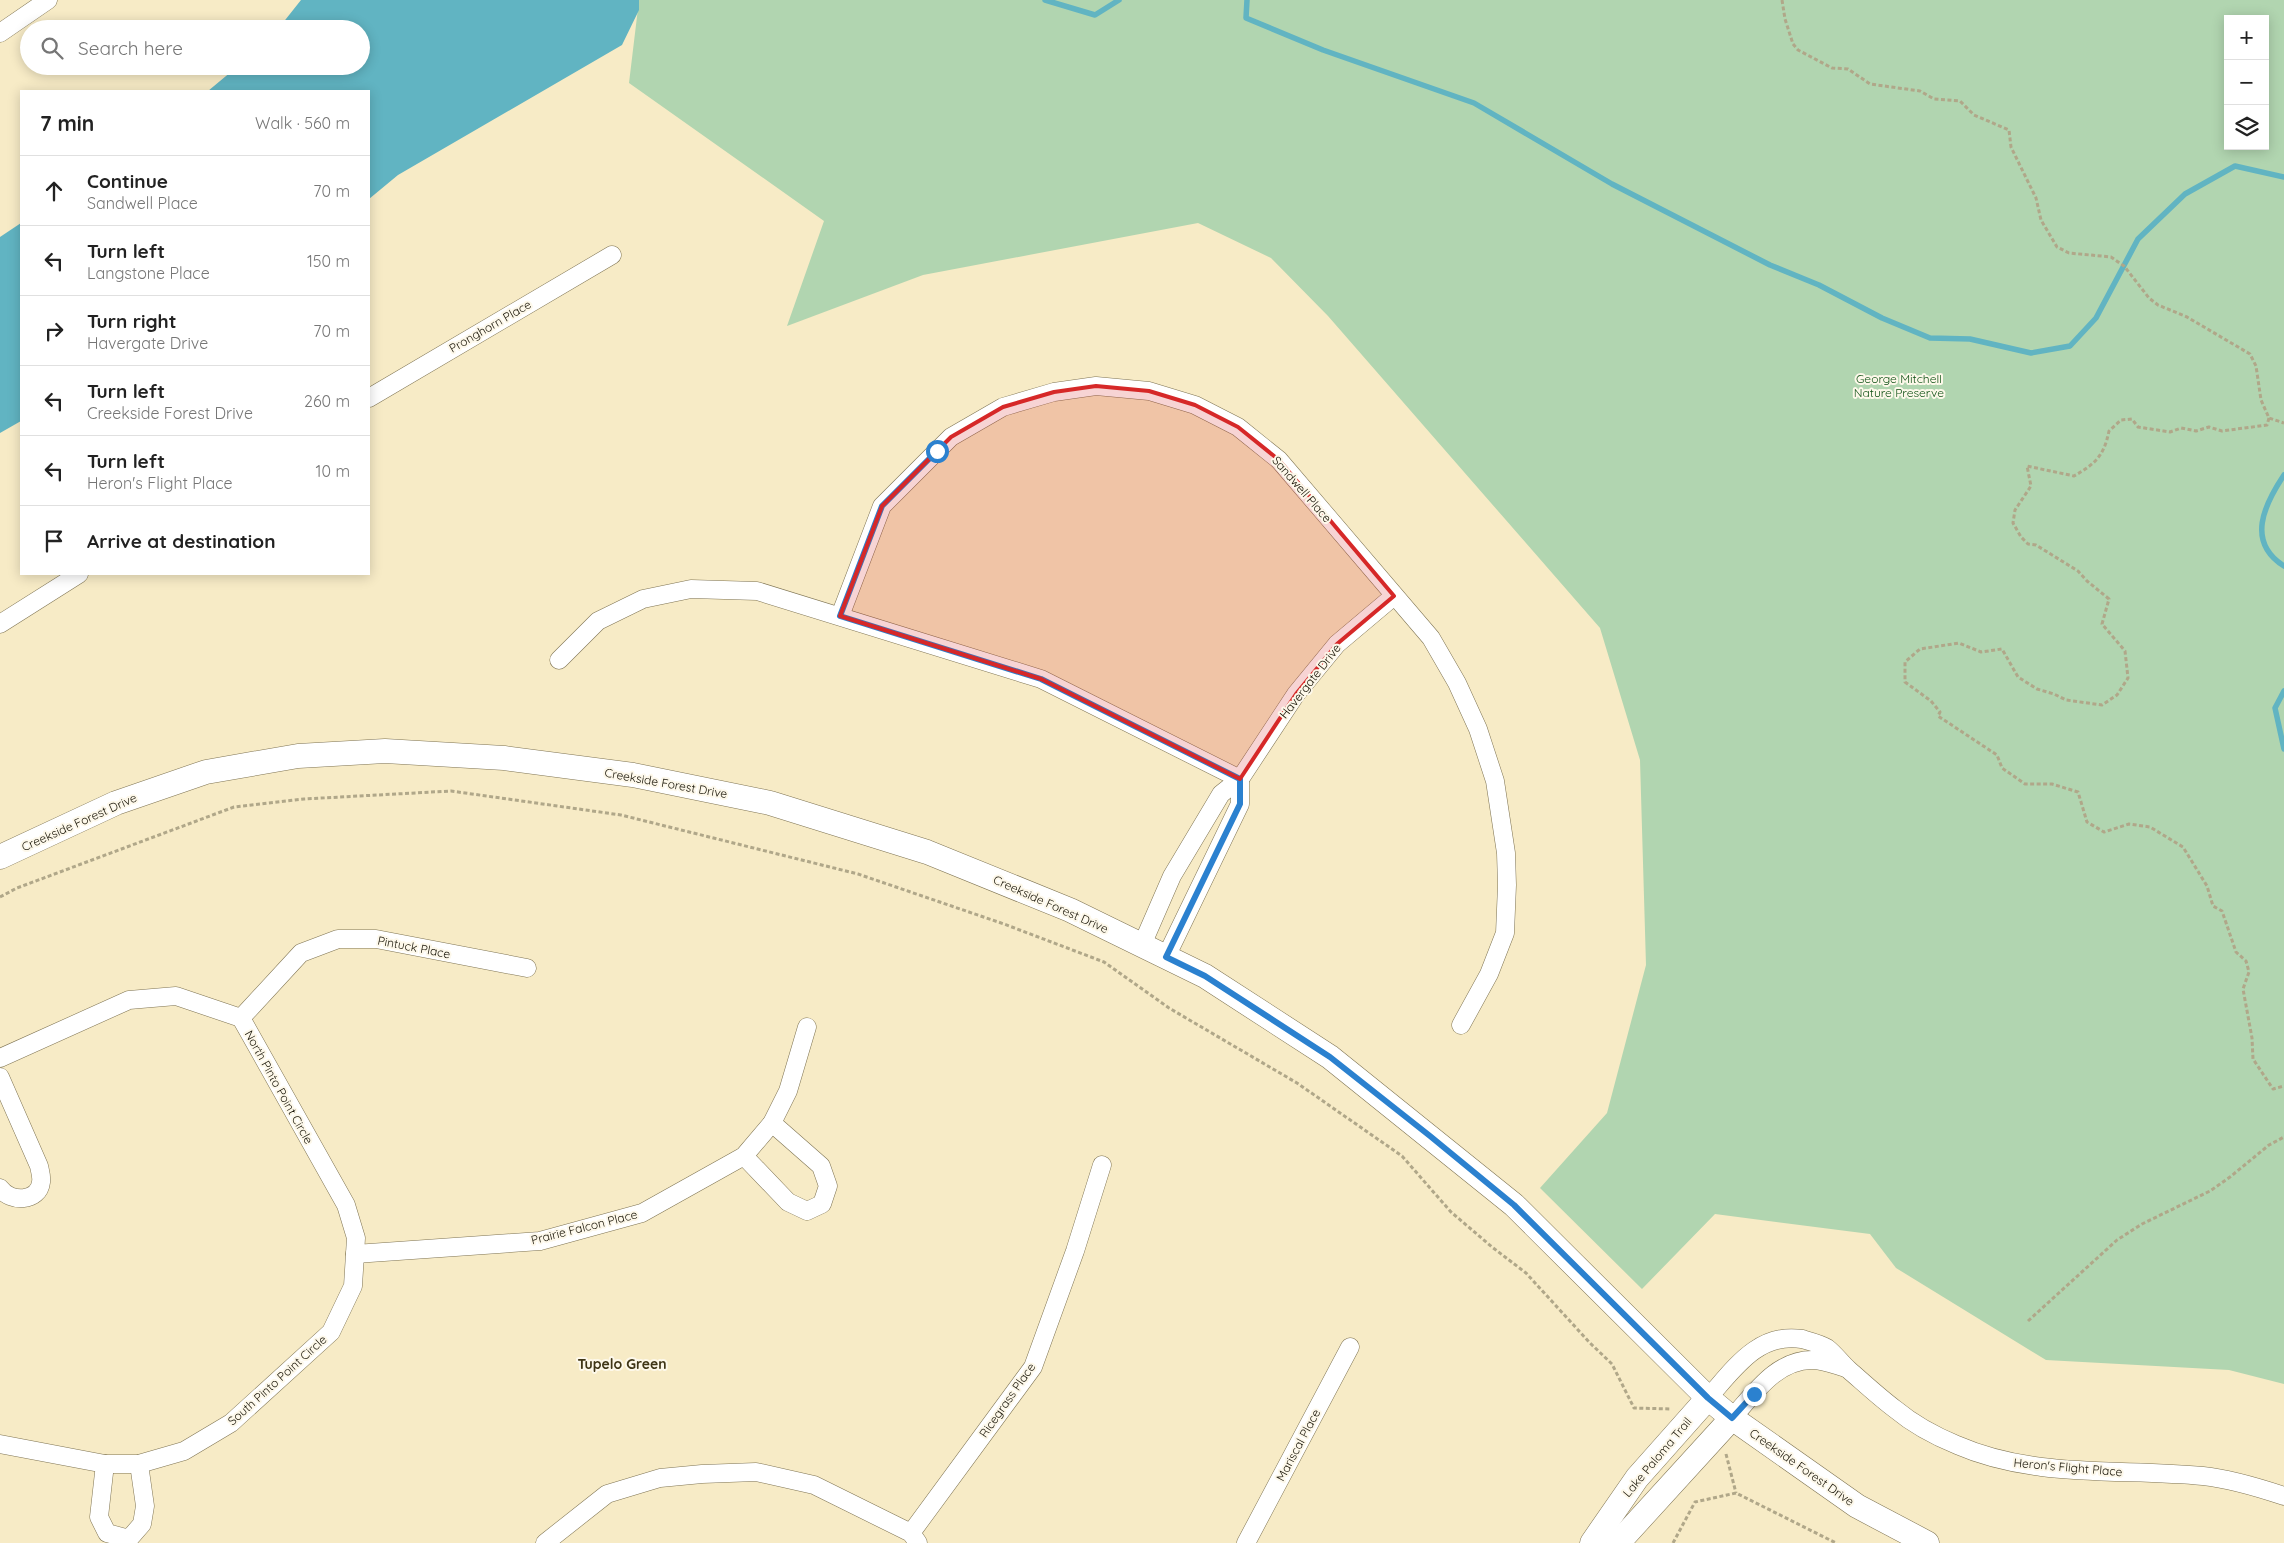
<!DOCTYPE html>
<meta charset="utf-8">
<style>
body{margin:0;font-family:Quicksand,sans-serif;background:#f6f6f6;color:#222}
.controls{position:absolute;right:15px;top:15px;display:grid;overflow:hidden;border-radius:0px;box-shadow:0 2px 12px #0003}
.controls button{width:45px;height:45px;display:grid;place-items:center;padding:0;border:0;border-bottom:1px solid #e0e0e0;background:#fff;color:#222;font:25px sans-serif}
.stop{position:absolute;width:15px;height:15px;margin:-11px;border:4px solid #2b81cf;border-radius:50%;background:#fff}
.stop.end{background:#2b81cf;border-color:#fff;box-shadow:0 1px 5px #0008}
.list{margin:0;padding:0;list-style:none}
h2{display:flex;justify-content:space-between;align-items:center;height:65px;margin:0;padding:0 20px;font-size:21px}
h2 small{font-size:16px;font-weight:400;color:#767676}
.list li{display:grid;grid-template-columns:32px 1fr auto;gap:15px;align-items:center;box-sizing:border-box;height:70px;padding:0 20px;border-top:1px solid #e0e0e0}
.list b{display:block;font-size:19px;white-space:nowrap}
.list p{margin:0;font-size:16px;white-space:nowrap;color:#767676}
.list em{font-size:16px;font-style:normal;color:#767676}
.icon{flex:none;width:28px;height:28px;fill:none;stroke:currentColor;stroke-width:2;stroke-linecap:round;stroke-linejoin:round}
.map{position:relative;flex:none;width:2284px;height:1543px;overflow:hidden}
.search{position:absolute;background:#fff;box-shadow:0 2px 12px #0003;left:20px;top:20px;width:350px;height:55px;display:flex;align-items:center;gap:12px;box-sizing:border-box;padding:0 18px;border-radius:28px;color:#767676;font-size:19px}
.panel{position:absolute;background:#fff;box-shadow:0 2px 12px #0003;left:20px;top:90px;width:350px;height:485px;border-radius:0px}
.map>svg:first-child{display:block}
.green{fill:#b1d5b0;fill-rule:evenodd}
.water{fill:#61b4c2}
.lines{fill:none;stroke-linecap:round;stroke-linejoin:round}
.stream{stroke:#61b4c2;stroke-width:5.5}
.street-casing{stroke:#7f7453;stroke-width:19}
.secondary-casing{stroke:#7f7453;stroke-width:25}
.path{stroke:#b0a789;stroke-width:3;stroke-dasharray:4 2.5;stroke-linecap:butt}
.street{stroke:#fff;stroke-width:18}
.secondary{stroke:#fff;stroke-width:24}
.route{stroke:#2b81cf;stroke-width:6}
.marked{fill:#d62828;fill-opacity:0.2;stroke:#d62828;stroke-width:4;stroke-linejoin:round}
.labels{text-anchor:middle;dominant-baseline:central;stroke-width:4;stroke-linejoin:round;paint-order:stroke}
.street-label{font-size:12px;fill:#181407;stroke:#fdf8ea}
.park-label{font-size:12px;fill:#0d5013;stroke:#fdf8ea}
.neighbourhood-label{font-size:14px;font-weight:bold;fill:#3f3516;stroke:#fdf8ea}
</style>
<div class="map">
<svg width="2284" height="1543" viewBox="0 0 2284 1543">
<rect width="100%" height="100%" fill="#f7ebc6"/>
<path class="green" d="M639,0h1645v1384l-55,-14 -183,-10 -150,-92 -26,-34 -155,-20 -73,75 -102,-101 67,-75 39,-148 -6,-205 -40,-132 -272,-312 -57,-58 -73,-35 -275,52 -136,51 37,-105 -195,-138zM2228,19h37v127h-37z"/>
<g class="water">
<path d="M301,0h338v10l-17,35 -224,130 -29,24v-108h-161l30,-25h123v-37h-83z"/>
<path d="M21,223v198l-21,12v-196z"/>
</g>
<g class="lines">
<g class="stream">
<path d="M1045,0l50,15 24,-15"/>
<path d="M1247,0l-1,18 77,32 151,53 138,81 158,81 49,20 63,33 48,20 40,1 61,14 39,-7 26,-28 42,-79 47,-45 50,-28 49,11"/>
<path d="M2284,475c-20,30 -38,67 0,91"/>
<path d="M2284,691l-9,17 9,41"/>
</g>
<g class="street-casing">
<g id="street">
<path d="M0,33l48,-33"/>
<path d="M369,398l243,-143"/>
<path d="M840,616l42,-110 69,-69 52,-30 51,-15 42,-6 53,5 46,14 43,22 41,33 152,178 26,45 21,46 17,52 11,72 1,32 -2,48 -16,41 -28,51"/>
<path d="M0,624l79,-50"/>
<path d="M559,660l39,-39 45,-22 48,-10 66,2 284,88 199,100"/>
<path d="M1142,945l30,-69 49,-82 19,-15 56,-85 41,-50 57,-48"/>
<path d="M1166,957l74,-153v-25"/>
<path d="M241,1018l60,-65 37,-14h38l151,29"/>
<path d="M0,1058l129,-58 47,-4 65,22 105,187 10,33 -3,48 -22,46 -100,91 -47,28 -45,13h-34l-105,-20"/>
<path d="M0,1077l39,89c1,5 3,11 2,16 -2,20 -31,21 -41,6"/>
<path d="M744,1156l44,46 19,9 15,-7 6,-18 -7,-20 -49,-43"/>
<path d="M355,1254l185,-13 102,-28 102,-57 28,-33 16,-32 19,-64"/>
<path d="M1708,1398c26,-29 50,-66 94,-59 7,2 19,5 25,9 8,6 14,15 22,22 15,13 30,27 46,39 18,15 40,27 62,36 78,34 164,23 246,31 28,3 54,11 81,20"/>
<path d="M1732,1418c22,-24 44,-58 80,-58 12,0 23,5 34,8"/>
<path d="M105,1464l-6,53 8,16 22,6 13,-15 3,-18 -6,-42"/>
<path d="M911,1533l122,-166 42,-116 27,-86"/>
<path d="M545,1543l62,-49 53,-16 42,-4 54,-2 58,13 97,48 7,10"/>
<path d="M1246,1543l104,-196"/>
</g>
</g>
<g class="secondary-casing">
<g id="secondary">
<path d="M0,857l116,-54 90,-31 92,-16 87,-5 119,7 129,17 137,28 157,49 143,58 135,66 125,81 184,148 194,193 24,20 125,88 70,37"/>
<path d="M1592,1543l45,-65 71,-80"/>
<path d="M1618,1543l114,-125"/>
</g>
</g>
<g class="path">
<path d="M1782,0l3,19 8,25 5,6 34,18 16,1 22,15 50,7 14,8 26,2 14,14 35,15 2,17 25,51 5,22 16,27 12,6 42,4 13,9 25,32 9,7 29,12 63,37 6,12 5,34 8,18 15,5"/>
<path d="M2269,418l-2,7 -45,6 -13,-4 -13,4 -15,-3 -11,4 -32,-5 -6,-8 -11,1 -12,11c-5,25 -14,33 -35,45l-47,-10 4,20 -16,24 -2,13 8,14 7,7 8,1 42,26 9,10 22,18 -7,25 23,27 3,27 -11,17 -15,10 -36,-5 -12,-6 -17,-5 -19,-12 -16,-28 -21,3 -22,-9 -39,6 -15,13v20l26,19 9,11 -2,4 59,39 5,13 23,16h27l26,8 9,30 17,10 25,-8 21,3 33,20 24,39 6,20 9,5 14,41 10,9 3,11 -6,17 9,49 1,21 20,30 11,-3"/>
<path d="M0,897l17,-9 217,-81 70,-8 147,-8 170,24 237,59 146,50 100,38 65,46 128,75 105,73 49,56 41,35 34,26 64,70 22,21 22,44 37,1"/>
<path d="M2028,1321l89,-81 25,-16 68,-33 20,-14 39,-32 15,-8"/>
<path d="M1726,1454l10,39"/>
<path d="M1673,1543l22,-41 41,-9 100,50"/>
</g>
<use href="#street" class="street"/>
<use href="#secondary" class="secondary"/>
</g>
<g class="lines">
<path class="route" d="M937,451l-55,55 -42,110 201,63 199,100v25l-74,153 39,19 125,81 100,79 84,69 194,193 24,20 22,-24"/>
</g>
<path class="marked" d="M1096,386l53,5 46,14 43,22 41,33 115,136 -57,48 -41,50 -56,85 -199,-100 -201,-63 42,-110 69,-69 52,-30 51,-15z"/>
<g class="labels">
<g class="street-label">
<text transform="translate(490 326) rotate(-30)">Pronghorn Place</text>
<text transform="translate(1302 489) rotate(49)">Sandwell Place</text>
<text transform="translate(1310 681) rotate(-52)">Havergate Drive</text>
<text transform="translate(666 783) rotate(10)">Creekside Forest Drive</text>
<text transform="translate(79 822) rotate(-24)">Creekside Forest Drive</text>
<text transform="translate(1051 904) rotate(24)">Creekside Forest Drive</text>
<text transform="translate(414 947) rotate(11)">Pintuck Place</text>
<text transform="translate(279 1087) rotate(61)">North Pinto Point Circle</text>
<text transform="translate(584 1227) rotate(-14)">Prairie Falcon Place</text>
<text transform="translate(277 1380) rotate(-42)">South Pinto Point Circle</text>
<text transform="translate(1007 1400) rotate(-55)">Ricegrass Place</text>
<text transform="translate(1298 1445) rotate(-62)">Mariscal Place</text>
<text transform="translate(1657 1457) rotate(-50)">Lake Paloma Trail</text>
<text transform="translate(1802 1467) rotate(35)">Creekside Forest Drive</text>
<text transform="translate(2068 1467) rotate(5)">Heron's Flight Place</text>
</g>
<g class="park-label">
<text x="1899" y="378">George Mitchell<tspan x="1899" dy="14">Nature Preserve</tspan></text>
</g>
<g class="neighbourhood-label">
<text x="622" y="1364">Tupelo Green</text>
</g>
</g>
</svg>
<div class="controls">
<button>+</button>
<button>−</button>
<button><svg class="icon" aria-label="layers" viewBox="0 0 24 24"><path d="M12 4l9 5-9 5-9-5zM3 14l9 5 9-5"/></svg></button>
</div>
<div class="stop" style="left:937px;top:451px"></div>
<div class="stop end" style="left:1754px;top:1394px"></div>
<div class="search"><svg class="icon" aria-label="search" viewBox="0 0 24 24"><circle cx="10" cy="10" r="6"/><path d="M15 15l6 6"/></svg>Search here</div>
<section class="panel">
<h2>7 min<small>Walk · 560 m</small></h2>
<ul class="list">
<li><svg class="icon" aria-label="ahead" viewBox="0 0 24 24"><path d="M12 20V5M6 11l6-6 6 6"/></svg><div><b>Continue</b><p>Sandwell Place</p></div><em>70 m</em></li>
<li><svg class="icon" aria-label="left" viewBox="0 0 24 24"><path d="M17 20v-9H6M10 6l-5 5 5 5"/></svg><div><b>Turn left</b><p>Langstone Place</p></div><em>150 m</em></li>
<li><svg class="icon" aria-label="right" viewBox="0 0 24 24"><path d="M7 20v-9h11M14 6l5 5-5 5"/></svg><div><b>Turn right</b><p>Havergate Drive</p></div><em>70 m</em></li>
<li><svg class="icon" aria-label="left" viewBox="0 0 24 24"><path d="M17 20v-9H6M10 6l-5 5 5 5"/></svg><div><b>Turn left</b><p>Creekside Forest Drive</p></div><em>260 m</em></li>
<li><svg class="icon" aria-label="left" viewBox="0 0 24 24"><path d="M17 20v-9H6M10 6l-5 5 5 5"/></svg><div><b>Turn left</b><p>Heron's Flight Place</p></div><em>10 m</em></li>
<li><svg class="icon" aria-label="arrive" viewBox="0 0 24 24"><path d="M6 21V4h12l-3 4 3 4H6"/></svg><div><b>Arrive at destination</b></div></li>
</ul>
</section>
</div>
